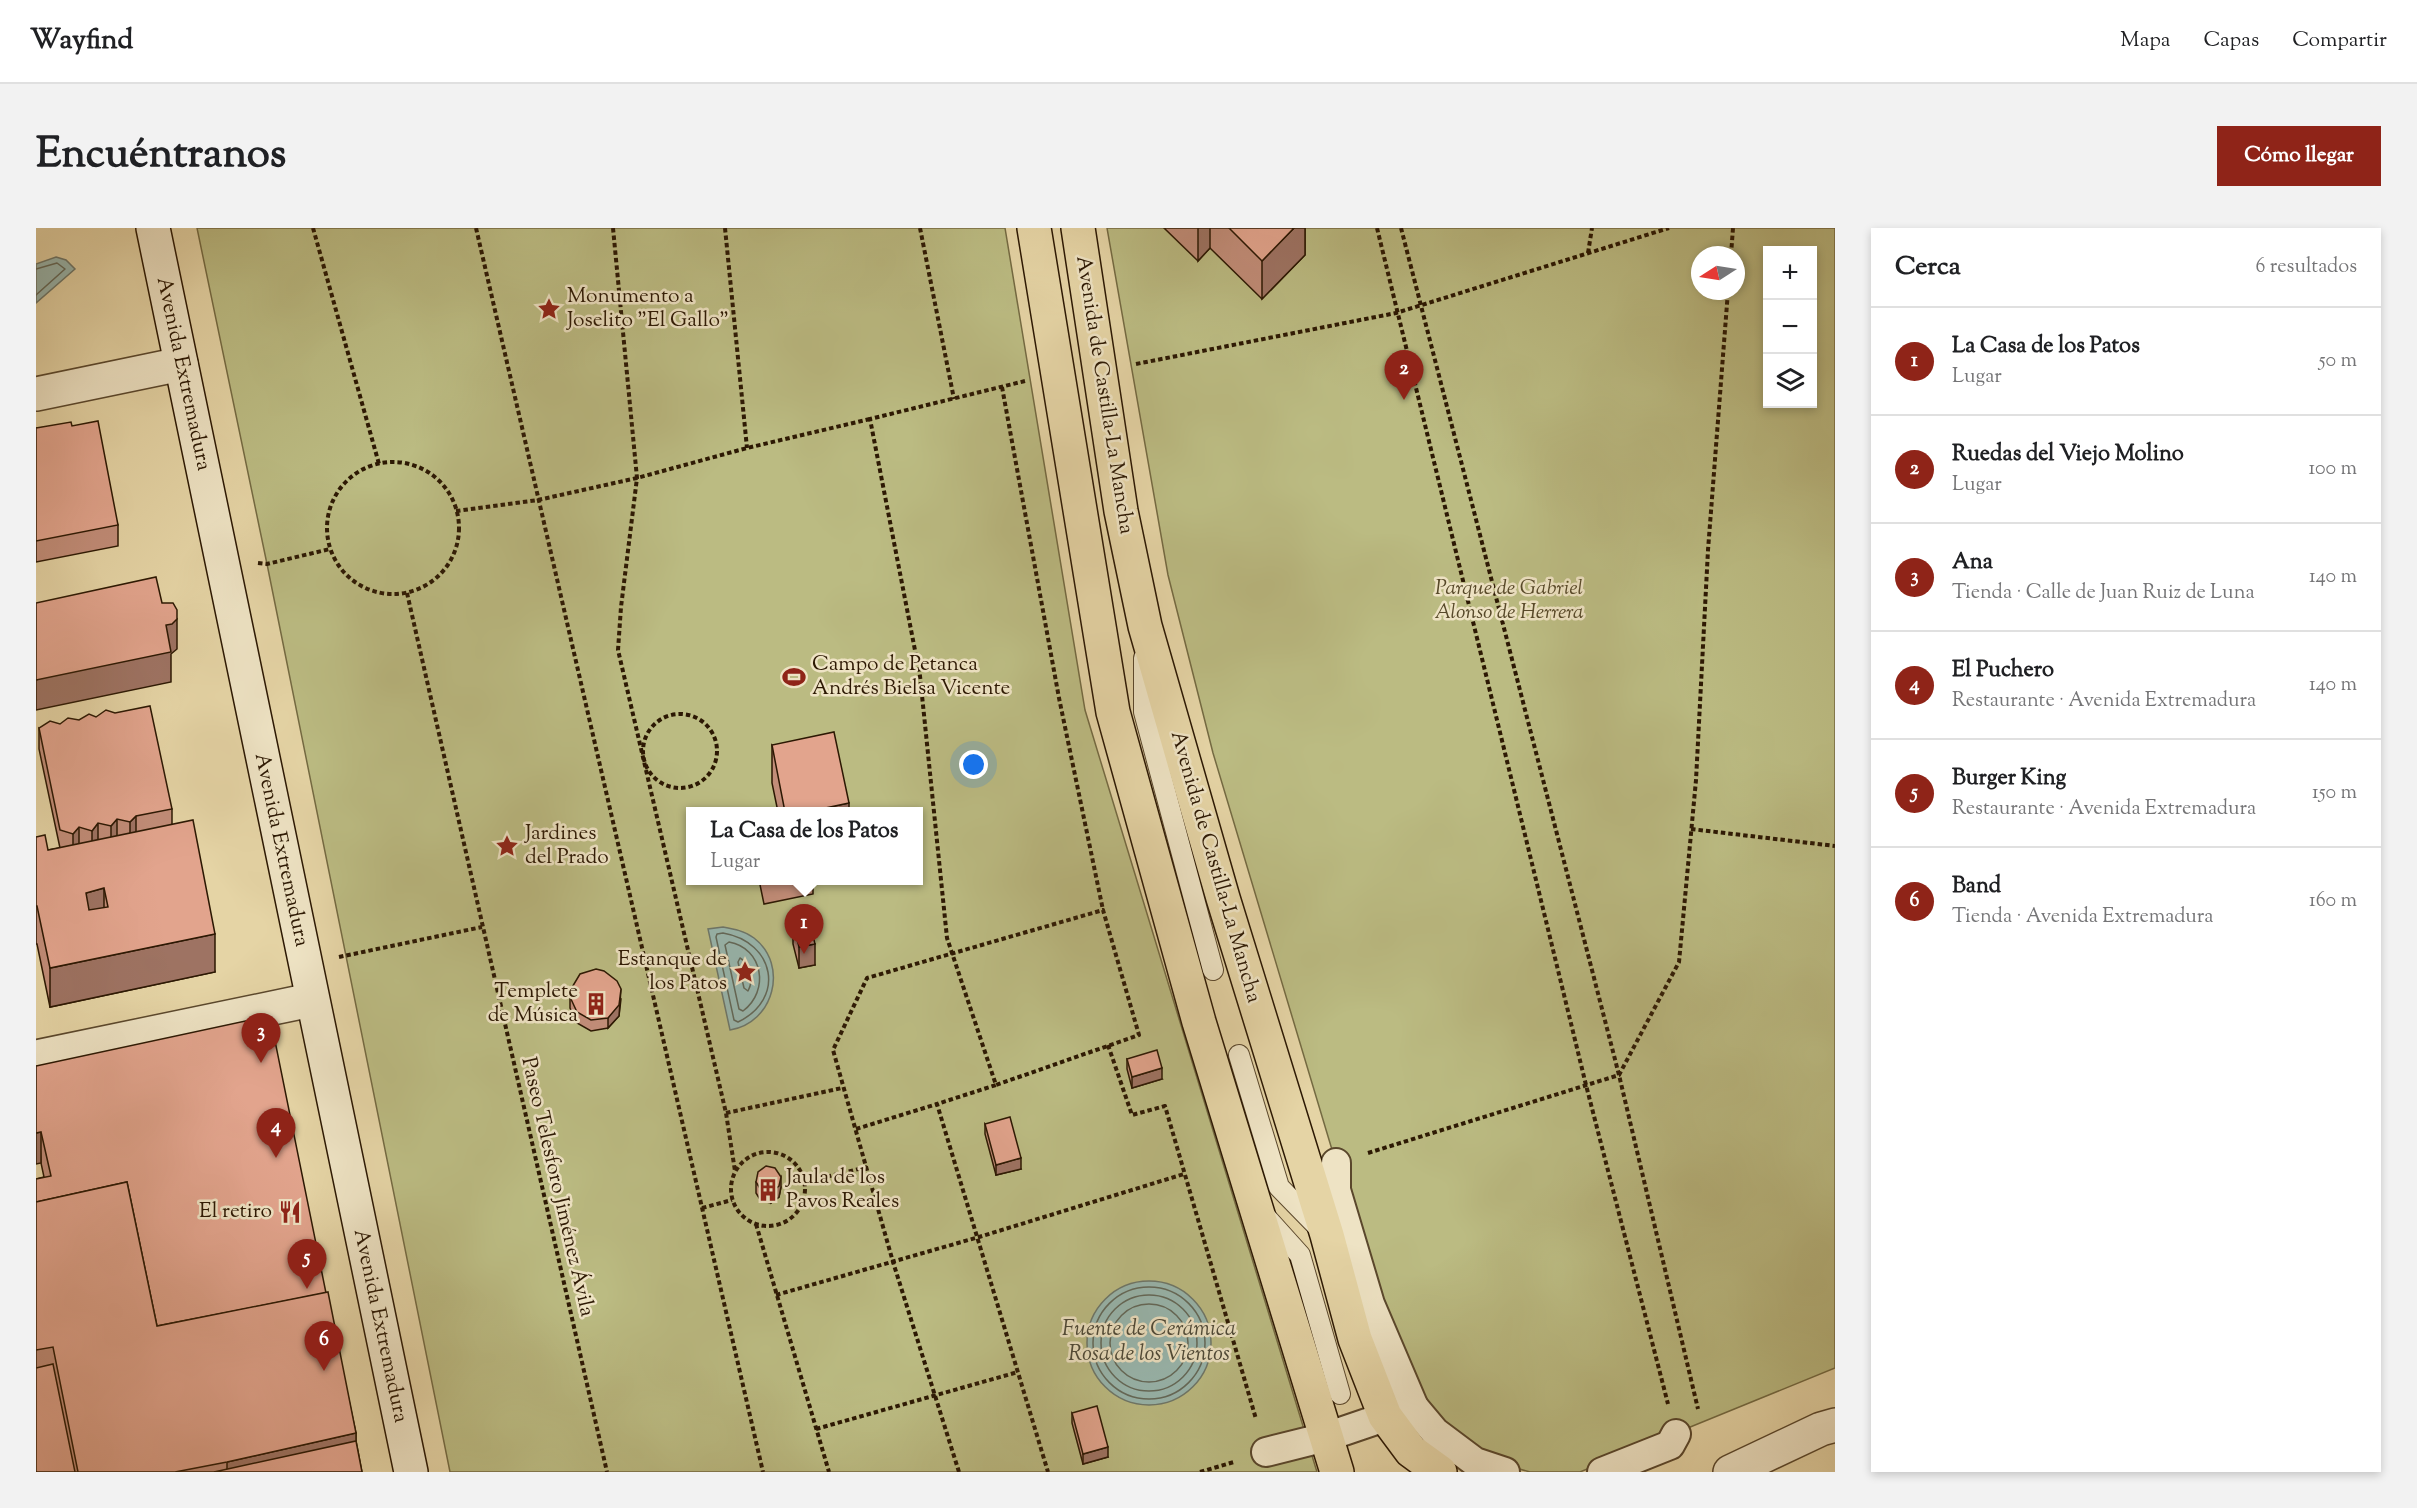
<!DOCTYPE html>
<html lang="es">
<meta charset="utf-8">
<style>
body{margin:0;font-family:"Sorts Mill Goudy",serif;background:#f2f2f2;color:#202124}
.controls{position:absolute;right:18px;top:18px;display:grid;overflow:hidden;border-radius:0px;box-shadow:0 3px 9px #0003}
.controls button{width:54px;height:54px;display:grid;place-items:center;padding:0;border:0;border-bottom:2px solid #e0e0e0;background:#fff;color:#202124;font:30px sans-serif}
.compass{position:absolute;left:1655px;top:18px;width:54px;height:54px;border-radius:50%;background:#fff;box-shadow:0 3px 9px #0003;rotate:258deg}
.you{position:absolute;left:938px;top:537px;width:21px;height:21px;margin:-15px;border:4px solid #fff;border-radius:50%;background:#1a73e8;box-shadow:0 0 0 9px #1a73e833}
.badge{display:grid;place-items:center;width:39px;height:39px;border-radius:50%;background:#8f2418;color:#fff;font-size:20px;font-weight:700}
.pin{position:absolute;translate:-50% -50px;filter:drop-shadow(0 2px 3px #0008)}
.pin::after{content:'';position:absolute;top:32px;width:21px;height:18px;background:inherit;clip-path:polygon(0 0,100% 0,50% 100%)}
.popup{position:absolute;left:650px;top:579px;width:237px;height:78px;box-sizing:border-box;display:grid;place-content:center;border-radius:0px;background:#fff;filter:drop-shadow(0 2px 4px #0005);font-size:20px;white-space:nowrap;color:#757577}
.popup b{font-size:22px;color:#202124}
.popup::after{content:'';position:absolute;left:50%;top:100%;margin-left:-12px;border:12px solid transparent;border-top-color:#fff}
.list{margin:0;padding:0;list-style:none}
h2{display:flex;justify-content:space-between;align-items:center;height:78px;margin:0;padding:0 24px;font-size:26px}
h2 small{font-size:20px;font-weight:400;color:#757577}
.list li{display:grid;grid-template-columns:39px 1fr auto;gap:18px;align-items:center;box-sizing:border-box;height:108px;padding:0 24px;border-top:2px solid #e0e0e0}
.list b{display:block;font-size:22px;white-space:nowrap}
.list p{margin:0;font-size:20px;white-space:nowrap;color:#757577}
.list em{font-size:20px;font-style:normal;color:#757577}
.icon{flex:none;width:33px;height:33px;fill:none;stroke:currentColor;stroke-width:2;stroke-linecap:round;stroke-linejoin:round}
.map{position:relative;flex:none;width:1799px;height:1244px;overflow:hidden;border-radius:0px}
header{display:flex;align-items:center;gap:36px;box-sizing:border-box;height:84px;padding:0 30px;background:#fff;border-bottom:2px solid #e0e0e0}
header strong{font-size:28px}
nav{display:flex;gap:33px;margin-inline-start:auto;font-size:21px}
.intro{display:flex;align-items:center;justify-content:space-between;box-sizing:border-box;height:144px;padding:0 36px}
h1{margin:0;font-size:42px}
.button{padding:15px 27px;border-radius:0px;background:#8f2418;color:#fff;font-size:21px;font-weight:700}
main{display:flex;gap:36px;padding:0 36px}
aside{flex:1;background:#fff;border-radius:0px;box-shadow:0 3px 9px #0003}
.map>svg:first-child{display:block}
.green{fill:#bbbb82;stroke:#746a42;stroke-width:1.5;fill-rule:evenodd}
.water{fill:#98b7af;stroke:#6d776a;stroke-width:1.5}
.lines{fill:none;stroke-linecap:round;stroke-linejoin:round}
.shore{stroke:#626859;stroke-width:1.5}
.service-casing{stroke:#5a472c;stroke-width:22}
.pedestrian-casing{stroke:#5a472c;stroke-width:32}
.minor-casing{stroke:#5a472c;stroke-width:36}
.secondary-casing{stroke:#2c1803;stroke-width:36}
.primary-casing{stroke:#2c1803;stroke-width:36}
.path{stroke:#2c1803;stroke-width:4;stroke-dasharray:4.5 3;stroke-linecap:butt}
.service{stroke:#eee3c4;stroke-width:20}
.pedestrian{stroke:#eee3c4;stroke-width:28}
.minor{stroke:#eee3c4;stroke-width:33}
.secondary{stroke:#eee3c4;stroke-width:33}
.primary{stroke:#e5d4a5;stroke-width:33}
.wall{fill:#c28d79;stroke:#2c1803;stroke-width:1.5}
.shaded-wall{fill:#9e7363;stroke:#2c1803;stroke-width:1.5}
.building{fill:#e2a48d;stroke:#2c1803;stroke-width:1.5;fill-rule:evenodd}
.labels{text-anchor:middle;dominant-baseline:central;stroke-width:5;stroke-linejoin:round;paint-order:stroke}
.poi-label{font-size:21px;fill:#2c1803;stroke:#eee3c4;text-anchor:start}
.street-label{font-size:21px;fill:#2c1803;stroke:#eee3c4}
.park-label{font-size:21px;font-style:italic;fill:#574929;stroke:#eee3c4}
.water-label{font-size:22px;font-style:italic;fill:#4c4837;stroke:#eee3c4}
</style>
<header>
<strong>Wayfind</strong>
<nav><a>Mapa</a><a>Capas</a><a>Compartir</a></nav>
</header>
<div class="intro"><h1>Encuéntranos</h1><a class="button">Cómo llegar</a></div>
<main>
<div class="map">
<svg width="1799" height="1244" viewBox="0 0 1799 1244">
<rect width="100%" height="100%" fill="#e5d4a5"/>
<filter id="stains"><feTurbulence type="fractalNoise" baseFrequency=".00333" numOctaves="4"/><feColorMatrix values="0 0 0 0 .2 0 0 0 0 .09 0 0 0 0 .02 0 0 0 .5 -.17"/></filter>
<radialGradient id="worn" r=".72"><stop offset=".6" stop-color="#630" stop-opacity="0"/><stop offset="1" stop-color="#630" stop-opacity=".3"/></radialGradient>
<g class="green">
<path d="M161,0h808l80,482 232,762h-867l-183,-908zM654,584h228v68h-228z"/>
<path d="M1071,0h728v1140l-255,104h-50l-47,-13 -41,-29 -44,-77 -62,-190 -123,-410 -45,-178zM1732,22h44v154h-44zM1664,27h36v36h-36z"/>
</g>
<g class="water">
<path d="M20,29l10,3 9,9 -39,34v-39z"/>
<path d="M687,699c11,2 22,4 31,11 35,27 20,85 -24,92l-22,-101z"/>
<circle cx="1113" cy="1115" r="62"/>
</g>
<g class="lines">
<g class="shore">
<path d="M0,41l21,-6 8,6 -29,26"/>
<path d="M687,705c52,9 63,66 15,89l-4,-2 -18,-83 1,-3z"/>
<path d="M693,714c34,6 41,49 14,69l-4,-2 -14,-64z"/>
<path d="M704,730c11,6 14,22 8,33l-4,-3 -6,-26z"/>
<circle cx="1113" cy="1115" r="56"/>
<circle cx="1113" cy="1115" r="48"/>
<circle cx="1113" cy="1115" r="39"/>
</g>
<g class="service-casing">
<g id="service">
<path d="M1108,430v54l69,258"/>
<path d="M1203,827l40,132 41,42"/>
<path d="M1228,987l36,40 40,139"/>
</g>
</g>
<g class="pedestrian-casing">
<g id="pedestrian">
<path d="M1378,1179l21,25 40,30 30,10"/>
<path d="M1230,1224l60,-15 88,-30 -44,-103 -34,-114v-27"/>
<path d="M1566,1244l68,-27 6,-11"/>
</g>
</g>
<g class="minor-casing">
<g id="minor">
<path d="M0,166l145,-30"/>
<path d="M0,829l275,-57"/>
<path d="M1694,1244l91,-43 14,-4"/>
</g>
</g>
<g class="secondary-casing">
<path id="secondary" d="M117,0l258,1244"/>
</g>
<g class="primary-casing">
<g id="primary">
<path d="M998,0l79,484 86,310 138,450"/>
<path d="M1042,0l43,283 24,115 78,272 104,337 28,104 30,77 26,35 29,21"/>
</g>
</g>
<g class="path">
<path d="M277,0l66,236"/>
<path d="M440,0l287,1244"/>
<path d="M577,0l24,250 -16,129 -3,43 108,463 9,58"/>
<path d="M689,0l22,220"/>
<path d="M884,0l34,171"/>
<path d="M1341,0l209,857 82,319"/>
<path d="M1365,0l218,847 79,334"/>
<path d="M1552,25l4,-25"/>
<path d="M1695,27l2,-27"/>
<path d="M1100,136l260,-51 273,-85"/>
<path d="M989,153l-155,38 50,257 27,262 49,147 -59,19 111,368"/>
<path d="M966,159l57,311 44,212"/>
<circle cx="357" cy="300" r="66"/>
<path d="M420,283l82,-11 99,-22 110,-30 123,-29"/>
<path d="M222,335l9,1 63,-15"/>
<path d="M371,365l200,879"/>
<circle cx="644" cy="523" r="37"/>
<path d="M1655,601l144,17"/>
<path d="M303,729l143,-30"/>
<path d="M1072,817l24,70 33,-9 91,313"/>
<path d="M690,885l116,-25"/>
<path d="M820,901l81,-25"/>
<circle cx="732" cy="961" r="37"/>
<path d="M1332,925l251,-78 60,-113 17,-182 12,-230 20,-259"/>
<path d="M769,954l62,-15"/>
<path d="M666,980l30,-8"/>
<path d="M720,996l73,248"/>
<path d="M740,1067l203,-58 205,-63"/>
<path d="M780,1201l202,-57"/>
<path d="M923,1244l-66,-210 -60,-212 34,-72 236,-68 36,125 -143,50"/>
<path d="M1164,1244l34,-10"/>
</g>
<use href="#service" class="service"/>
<use href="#pedestrian" class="pedestrian"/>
<use href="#minor" class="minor"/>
<use href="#secondary" class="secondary"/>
<use href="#primary" class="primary"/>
</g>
<g class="wall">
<path d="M1128,0h141v27l-43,44 -52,-51 -12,13z"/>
<path d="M36,198l46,99v21l-82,16v-134z"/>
<path d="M3,500l133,81v15l43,148 -165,35 -13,-63h-1v-107l12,13 12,-2 -21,-99z"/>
<path d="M736,517l77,67h-71l-6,-29z"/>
<path d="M723,652h54v14l-49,10z"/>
<path d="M757,695l22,42 -16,3 -6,-24z"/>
<path d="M534,769l51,2 -2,17 -11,12 -17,3 -14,-8 -7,-15z"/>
<path d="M1091,831l35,20 -30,9 -5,-19z"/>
<path d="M0,838l290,227 30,140v8l6,31h-326v-293l8,-2 -3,-14z"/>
<path d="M949,896l36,45 -25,6 -11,-41z"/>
<path d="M720,954l25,5 -2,10 -8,6 -10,-2 -5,-8z"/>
<path d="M1036,1185l36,44 -25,7 -11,-41z"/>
</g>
<g class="shaded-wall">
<path d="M1162,0h12v20l-12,13z"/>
<path d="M1258,0h11v27l-43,44v-38z"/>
<path d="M141,391v30l-6,5v28l-135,28v-30l130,-55z"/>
<path d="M813,575v9h-24v-4z"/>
<path d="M100,588v21l-6,6v-21z"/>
<path d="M81,591v21l-6,7v-21z"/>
<path d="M62,595v21l-6,7v-20z"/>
<path d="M43,599v21l-6,7v-21z"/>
<path d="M68,660v39l-18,4v-38z"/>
<path d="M179,706v38l-165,35v-39z"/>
<path d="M779,716v21l-16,3v-21z"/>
<path d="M585,761l-2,27 -11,12v-10z"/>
<path d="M1126,840v11l-30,9v-11z"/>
<path d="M5,904v31l-5,1v-31z"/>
<path d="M985,930v11l-25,6v-10z"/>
<path d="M745,949v10l-2,10 -8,6v-11z"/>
<path d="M320,1205v38l-129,1v-10z"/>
<path d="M1072,1219v10l-25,7v-10z"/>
</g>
<g class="building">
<path d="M1193,0h65l-32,33z"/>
<path d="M62,193l20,104 -82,16v-113l35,-6 1,4z"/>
<path d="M120,349l6,26h11l4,7v9l-5,5 -6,1 5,27 -135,28v-77z"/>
<path d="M114,478l22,103 -36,7 -6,6 -13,-3 -6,7 -13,-3 -6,8 -13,-4 -6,7 -13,-4 -21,-102 11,-7 10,3 8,-6 11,2 10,-6 7,3 10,-7 9,3z"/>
<path d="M798,504l15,71 -24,5 1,4h-41l-13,-67z"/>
<path d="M157,592l22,114 -165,34 -13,-62h-1v-69l9,-2 3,15zM68,660l4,19 -19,3 -3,-17z"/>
<path d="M773,692l6,24 -16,3 -6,-24z"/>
<path d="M560,741l8,2 13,10 4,8 -2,16 -11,13 -17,2 -14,-8 -7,-15 1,-8 9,-15z"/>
<path d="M223,790l7,1 6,7 54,267 -169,33 -30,-144 -91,20v-23l15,-3 -10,-44 -5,1v-67z"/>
<path d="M1121,822l5,18 -30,9 -5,-18z"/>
<path d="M974,889l11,41 -25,7 -11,-41z"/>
<path d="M730,938l9,2 6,9 -2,9 -8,6 -10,-2 -5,-8 2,-10z"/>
<path d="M91,954l30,144 171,-34 28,141 -129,29 -52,10h-97l-25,-125 -17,3v-148z"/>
<path d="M17,1136l22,108h-39v-104z"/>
<path d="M1061,1178l11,41 -25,7 -11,-41z"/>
<path d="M320,1213l6,31h-148z"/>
</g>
<defs>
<g id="sight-bare" transform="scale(1.8)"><path d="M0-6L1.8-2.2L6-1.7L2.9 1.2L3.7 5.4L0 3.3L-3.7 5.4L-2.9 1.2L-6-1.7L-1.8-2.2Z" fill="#8f2418" stroke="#eee3c4" stroke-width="2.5" paint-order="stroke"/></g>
<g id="stadium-bare" transform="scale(1.8)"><path d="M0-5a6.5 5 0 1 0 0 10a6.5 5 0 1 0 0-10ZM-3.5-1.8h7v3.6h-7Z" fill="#8f2418" stroke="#eee3c4" stroke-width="2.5" paint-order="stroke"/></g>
<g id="building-bare" transform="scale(1.8)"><path d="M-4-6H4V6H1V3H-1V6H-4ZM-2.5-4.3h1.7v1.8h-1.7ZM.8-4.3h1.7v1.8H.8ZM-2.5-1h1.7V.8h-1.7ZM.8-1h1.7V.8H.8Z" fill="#8f2418" stroke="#eee3c4" stroke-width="2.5" paint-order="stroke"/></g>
<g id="restaurant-bare" transform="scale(1.8)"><path d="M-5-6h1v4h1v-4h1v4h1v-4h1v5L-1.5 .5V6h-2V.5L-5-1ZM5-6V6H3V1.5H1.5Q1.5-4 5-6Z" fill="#8f2418" stroke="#eee3c4" stroke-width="2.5" paint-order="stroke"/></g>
</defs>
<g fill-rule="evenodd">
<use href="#sight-bare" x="513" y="81"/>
<use href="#stadium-bare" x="758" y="449"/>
<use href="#sight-bare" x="471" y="618"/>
<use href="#sight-bare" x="709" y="744"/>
<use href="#building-bare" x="560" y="776"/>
<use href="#building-bare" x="732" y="962"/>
<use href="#restaurant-bare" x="254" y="984"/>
</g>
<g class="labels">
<g class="poi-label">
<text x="531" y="69">Monumento a<tspan x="531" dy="24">Joselito "El Gallo"</tspan></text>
<text x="776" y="437">Campo de Petanca<tspan x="776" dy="24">Andrés Bielsa Vicente</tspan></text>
<text x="489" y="606">Jardines<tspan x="489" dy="24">del Prado</tspan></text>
<text x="691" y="732" text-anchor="end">Estanque de<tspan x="691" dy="24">los Patos</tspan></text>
<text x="542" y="764" text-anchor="end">Templete<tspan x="542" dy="24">de Música</tspan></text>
<text x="750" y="950">Jaula de los<tspan x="750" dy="24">Pavos Reales</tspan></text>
<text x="236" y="984" text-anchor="end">El retiro</text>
</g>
<g class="street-label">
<text transform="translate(147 146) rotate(78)">Avenida Extremadura</text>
<text transform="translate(1068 167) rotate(81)">Avenida de Castilla-La Mancha</text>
<text transform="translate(245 622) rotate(78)">Avenida Extremadura</text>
<text transform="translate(1179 639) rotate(74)">Avenida de Castilla-La Mancha</text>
<text transform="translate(521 959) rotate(77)">Paseo Telesforo Jiménez Ávila</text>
<text transform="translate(344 1098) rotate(78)">Avenida Extremadura</text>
</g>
<g class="park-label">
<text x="1473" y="361">Parque de Gabriel<tspan x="1473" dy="24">Alonso de Herrera</tspan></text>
</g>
<g class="water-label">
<text x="1113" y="1102">Fuente de Cerámica<tspan x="1113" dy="25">Rosa de los Vientos</tspan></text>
</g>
</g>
<rect width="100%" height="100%" filter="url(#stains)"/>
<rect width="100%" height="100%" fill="url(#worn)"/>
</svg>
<div class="controls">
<button>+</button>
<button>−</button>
<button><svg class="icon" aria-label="layers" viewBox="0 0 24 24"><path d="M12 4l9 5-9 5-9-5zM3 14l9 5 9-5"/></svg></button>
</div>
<svg class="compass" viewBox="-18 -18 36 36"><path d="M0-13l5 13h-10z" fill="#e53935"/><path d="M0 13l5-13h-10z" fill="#757577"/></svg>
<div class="you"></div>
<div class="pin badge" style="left:768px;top:726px">1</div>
<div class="popup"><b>La Casa de los Patos</b>Lugar</div>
<div class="pin badge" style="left:1368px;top:172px">2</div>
<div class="pin badge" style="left:225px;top:835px">3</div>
<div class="pin badge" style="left:240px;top:930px">4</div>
<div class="pin badge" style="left:271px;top:1061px">5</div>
<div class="pin badge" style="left:288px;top:1143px">6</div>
</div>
<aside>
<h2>Cerca<small>6 resultados</small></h2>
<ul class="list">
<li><span class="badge">1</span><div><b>La Casa de los Patos</b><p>Lugar</p></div><em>50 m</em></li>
<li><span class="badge">2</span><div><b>Ruedas del Viejo Molino</b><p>Lugar</p></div><em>100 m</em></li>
<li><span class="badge">3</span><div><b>Ana</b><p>Tienda · Calle de Juan Ruiz de Luna</p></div><em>140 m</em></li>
<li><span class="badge">4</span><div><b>El Puchero</b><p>Restaurante · Avenida Extremadura</p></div><em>140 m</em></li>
<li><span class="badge">5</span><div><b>Burger King</b><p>Restaurante · Avenida Extremadura</p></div><em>150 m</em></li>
<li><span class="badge">6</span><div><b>Band</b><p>Tienda · Avenida Extremadura</p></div><em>160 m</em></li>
</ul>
</aside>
</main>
